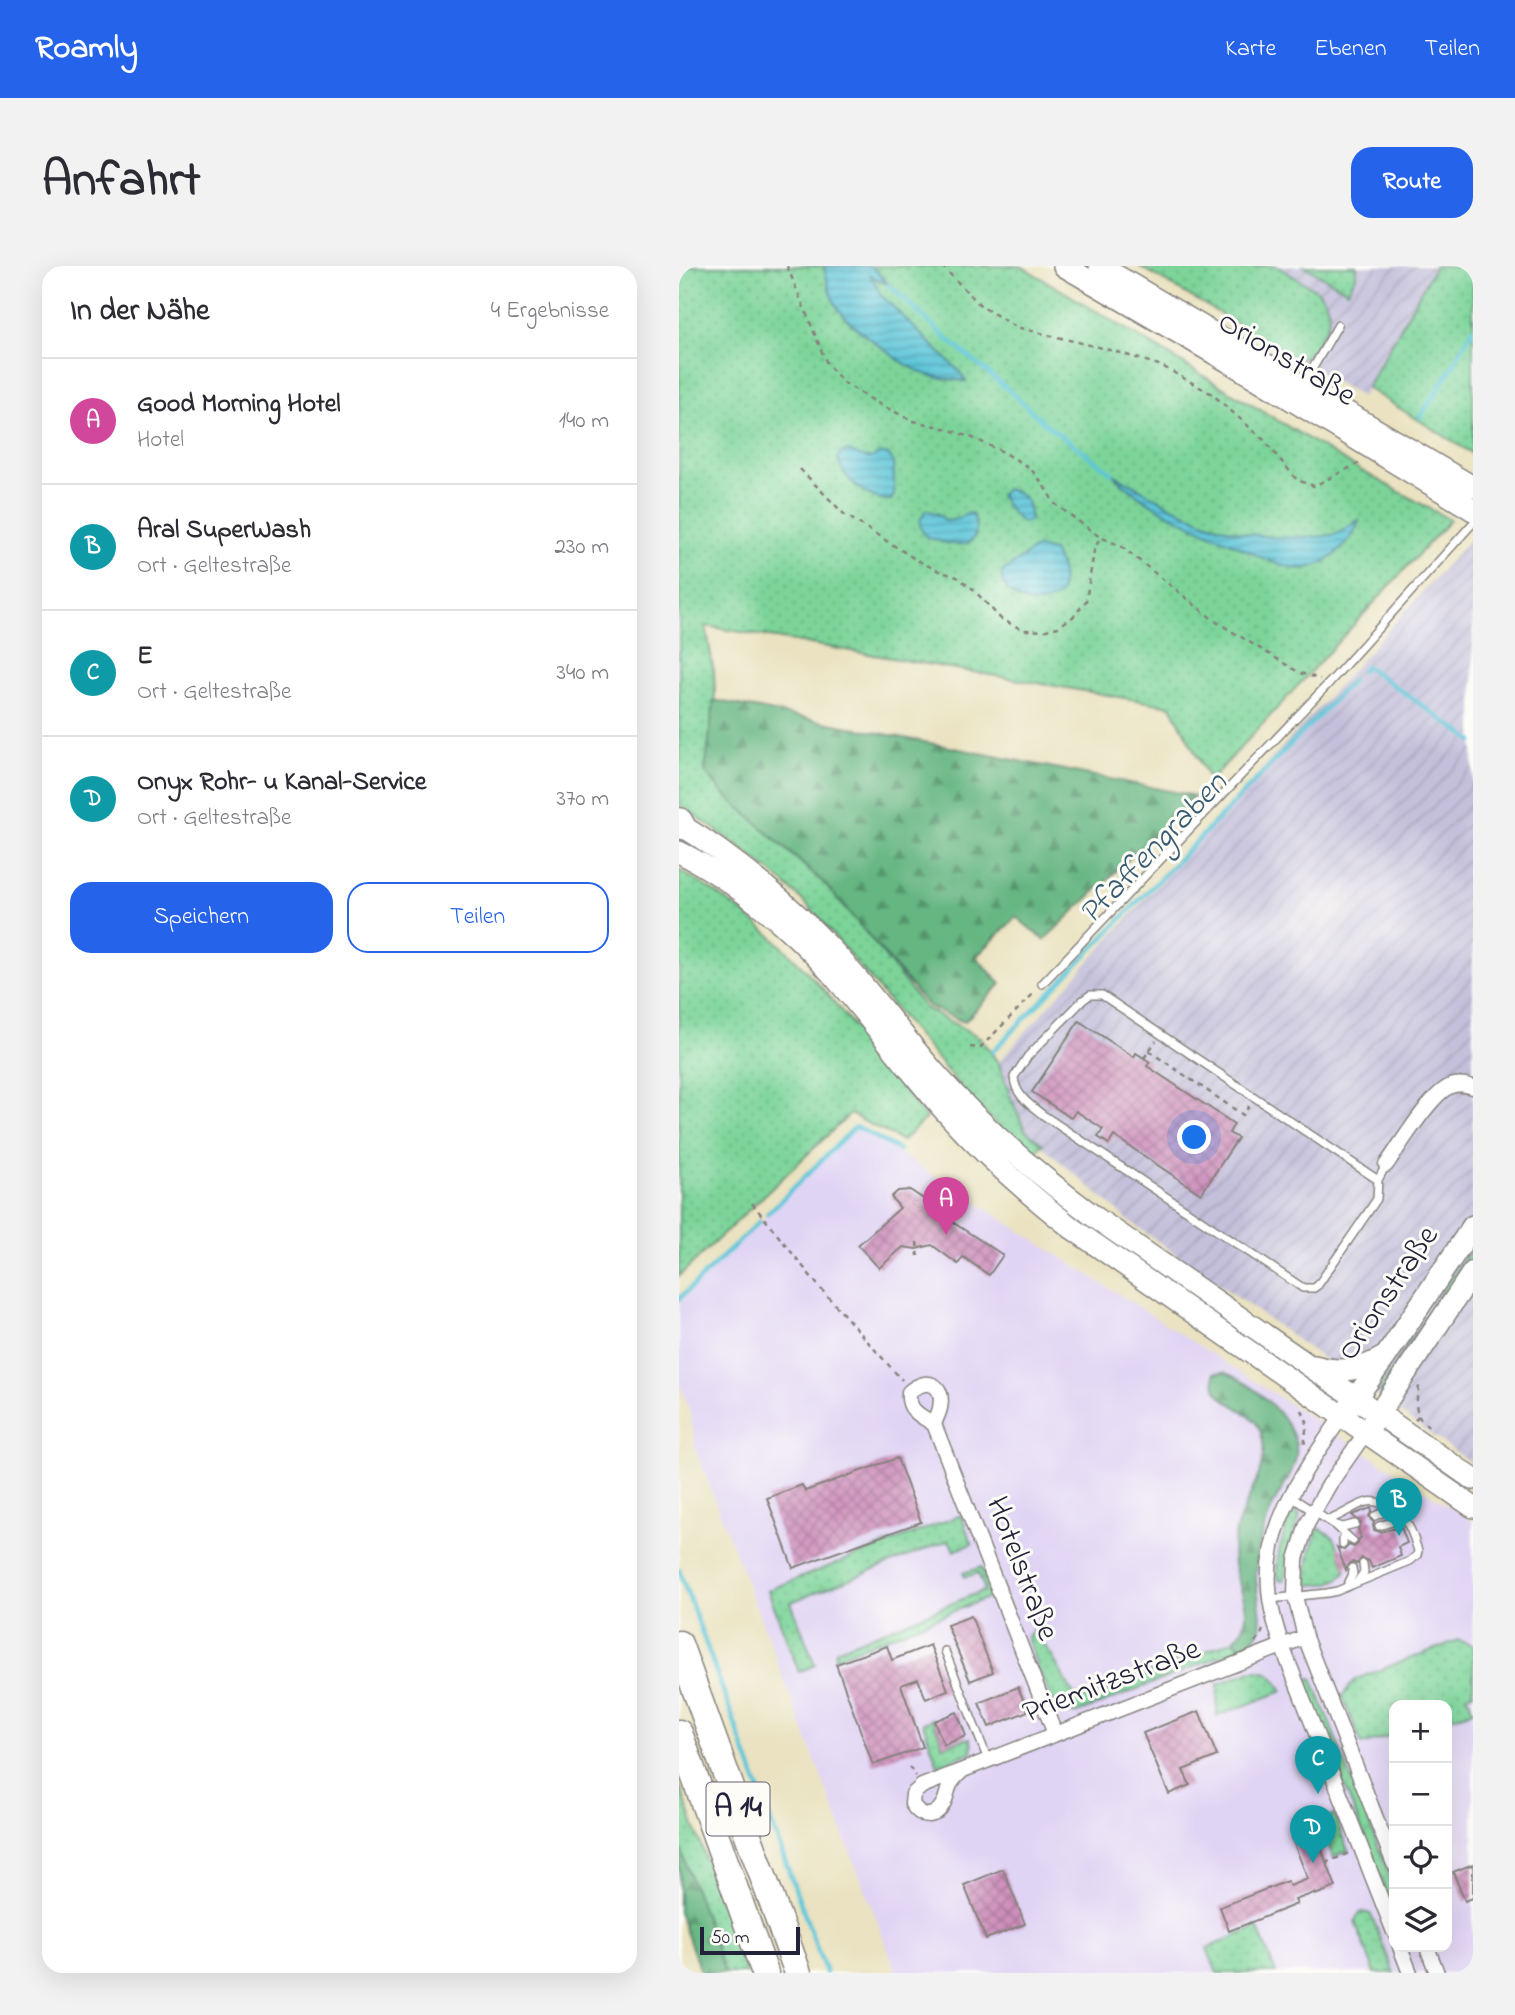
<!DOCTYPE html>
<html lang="de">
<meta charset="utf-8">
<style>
body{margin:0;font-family:"Indie Flower",sans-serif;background:#f2f2f3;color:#2b2b33}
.controls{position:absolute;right:21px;bottom:21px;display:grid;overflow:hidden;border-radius:14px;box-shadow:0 7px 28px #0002}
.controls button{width:63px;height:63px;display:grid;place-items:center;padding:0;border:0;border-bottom:2px solid #e1e1e2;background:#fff;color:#2b2b33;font:35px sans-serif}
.scale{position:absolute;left:21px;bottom:18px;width:100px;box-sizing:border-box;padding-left:7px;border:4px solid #22223b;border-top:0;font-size:19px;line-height:24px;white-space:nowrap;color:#22223b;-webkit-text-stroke:5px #fdfcf7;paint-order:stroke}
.you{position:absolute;left:516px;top:872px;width:24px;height:24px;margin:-18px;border:5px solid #fff;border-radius:50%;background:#1a73e8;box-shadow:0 0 0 10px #1a73e833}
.badge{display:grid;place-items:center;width:46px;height:46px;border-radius:50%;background:#2563eb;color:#fff;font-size:23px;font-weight:700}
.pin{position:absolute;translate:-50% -58px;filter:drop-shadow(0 2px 4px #0008)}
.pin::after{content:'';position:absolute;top:37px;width:24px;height:21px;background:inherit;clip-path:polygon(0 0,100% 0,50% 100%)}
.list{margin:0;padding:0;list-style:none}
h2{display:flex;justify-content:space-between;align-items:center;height:91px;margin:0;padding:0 28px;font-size:30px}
h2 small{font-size:23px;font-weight:400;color:#7c7c81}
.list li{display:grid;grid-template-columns:46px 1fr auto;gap:21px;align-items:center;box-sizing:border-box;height:126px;padding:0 28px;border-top:2px solid #e1e1e2}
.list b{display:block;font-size:26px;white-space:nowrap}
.list p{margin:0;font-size:23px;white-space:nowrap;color:#7c7c81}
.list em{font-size:23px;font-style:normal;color:#7c7c81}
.actions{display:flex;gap:14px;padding:21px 28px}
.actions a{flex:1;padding:16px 0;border:2px solid #2563eb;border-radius:21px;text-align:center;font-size:24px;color:#2563eb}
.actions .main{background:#2563eb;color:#fff}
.icon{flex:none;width:38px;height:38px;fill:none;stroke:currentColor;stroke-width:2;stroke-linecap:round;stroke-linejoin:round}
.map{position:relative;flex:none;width:794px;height:1707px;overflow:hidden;border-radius:21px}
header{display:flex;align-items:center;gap:42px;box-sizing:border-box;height:98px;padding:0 35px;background:#2563eb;color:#fff}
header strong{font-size:33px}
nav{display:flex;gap:38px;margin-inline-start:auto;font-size:24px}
.intro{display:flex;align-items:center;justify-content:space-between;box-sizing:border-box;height:168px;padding:0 42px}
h1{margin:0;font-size:49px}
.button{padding:18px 32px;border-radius:21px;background:#2563eb;color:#fff;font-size:24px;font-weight:700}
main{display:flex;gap:42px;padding:0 42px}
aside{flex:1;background:#fff;border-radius:21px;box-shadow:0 7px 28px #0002}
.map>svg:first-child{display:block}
.built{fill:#e0d4f4;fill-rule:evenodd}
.industrial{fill:url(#industrial-furrows)}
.grass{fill:url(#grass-dots);stroke:#4f7b6a;stroke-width:2}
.forest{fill:url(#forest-firs);stroke:#446c5e;stroke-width:2}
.park{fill:url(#park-crowns);stroke:#4f7b6a;stroke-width:2}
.water{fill:url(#water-rules);stroke:#40748a;stroke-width:2}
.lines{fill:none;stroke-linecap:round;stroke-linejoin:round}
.stream{stroke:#5dc6d9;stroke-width:4.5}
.building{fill:url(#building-cross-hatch)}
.lane-casing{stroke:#86827e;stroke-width:10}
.street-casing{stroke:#86827e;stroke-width:17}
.secondary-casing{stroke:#86827e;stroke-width:24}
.highway-casing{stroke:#86827e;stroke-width:29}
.path{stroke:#86827e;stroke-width:2.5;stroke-dasharray:5 5;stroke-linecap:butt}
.lane{stroke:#fff;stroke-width:7}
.street{stroke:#fff;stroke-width:14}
.secondary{stroke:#fff;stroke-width:21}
.highway{stroke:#fff;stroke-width:26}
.labels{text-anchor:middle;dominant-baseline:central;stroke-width:6;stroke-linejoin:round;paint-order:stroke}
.shield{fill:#fdfcf7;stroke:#646373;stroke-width:2}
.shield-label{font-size:30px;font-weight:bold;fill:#22223b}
.street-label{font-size:32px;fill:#22223b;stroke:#fdfcf7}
.water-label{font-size:33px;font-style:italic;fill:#375b72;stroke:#fdfcf7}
</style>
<header>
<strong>Roamly</strong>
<nav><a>Karte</a><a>Ebenen</a><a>Teilen</a></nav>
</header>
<div class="intro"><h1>Anfahrt</h1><a class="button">Route</a></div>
<main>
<aside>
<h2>In der Nähe<small>4 Ergebnisse</small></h2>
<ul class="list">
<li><span class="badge" style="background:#d1479c">A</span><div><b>Good Morning Hotel</b><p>Hotel</p></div><em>140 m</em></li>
<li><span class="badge" style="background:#0f9aa8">B</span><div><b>Aral SuperWash</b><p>Ort · Geltestraße</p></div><em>230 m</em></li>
<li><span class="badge" style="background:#0f9aa8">C</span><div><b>E</b><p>Ort · Geltestraße</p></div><em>340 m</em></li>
<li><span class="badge" style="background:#0f9aa8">D</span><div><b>Onyx Rohr- u Kanal-Service</b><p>Ort · Geltestraße</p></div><em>370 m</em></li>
</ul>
<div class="actions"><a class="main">Speichern</a><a>Teilen</a></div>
</aside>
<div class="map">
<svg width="794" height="1707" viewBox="0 0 794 1707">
<defs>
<pattern id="industrial-furrows" width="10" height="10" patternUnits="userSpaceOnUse" patternTransform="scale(1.75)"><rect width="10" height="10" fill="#c4c0db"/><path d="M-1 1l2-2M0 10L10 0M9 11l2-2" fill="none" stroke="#a8a5bd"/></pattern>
<pattern id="grass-dots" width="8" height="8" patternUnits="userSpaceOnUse" patternTransform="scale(1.75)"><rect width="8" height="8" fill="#7cd499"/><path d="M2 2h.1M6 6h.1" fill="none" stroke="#6bb685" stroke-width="1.8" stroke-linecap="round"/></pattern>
<pattern id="forest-firs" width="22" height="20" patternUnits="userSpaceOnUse" patternTransform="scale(1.75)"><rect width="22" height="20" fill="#65b681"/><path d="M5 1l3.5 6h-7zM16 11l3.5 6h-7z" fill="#53946b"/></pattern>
<pattern id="park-crowns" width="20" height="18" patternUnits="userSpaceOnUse" patternTransform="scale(1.75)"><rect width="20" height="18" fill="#7cd499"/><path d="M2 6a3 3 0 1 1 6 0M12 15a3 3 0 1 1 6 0" fill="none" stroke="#6bb685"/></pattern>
<pattern id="water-rules" width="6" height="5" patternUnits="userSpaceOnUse" patternTransform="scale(1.75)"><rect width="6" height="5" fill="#5dc6d9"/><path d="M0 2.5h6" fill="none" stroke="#4ca0b1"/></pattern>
<pattern id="building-cross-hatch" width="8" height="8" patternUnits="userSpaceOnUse" patternTransform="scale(1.75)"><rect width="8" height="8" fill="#ce8ebb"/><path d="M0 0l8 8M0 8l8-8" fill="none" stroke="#a77499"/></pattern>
</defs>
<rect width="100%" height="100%" fill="#fdfcf7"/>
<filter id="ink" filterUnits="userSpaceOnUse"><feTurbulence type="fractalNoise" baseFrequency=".0143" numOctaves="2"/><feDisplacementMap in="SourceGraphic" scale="14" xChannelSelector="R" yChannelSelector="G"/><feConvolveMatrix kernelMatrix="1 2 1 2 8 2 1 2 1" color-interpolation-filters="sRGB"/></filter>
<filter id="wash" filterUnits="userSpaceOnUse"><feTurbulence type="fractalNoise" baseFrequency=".00686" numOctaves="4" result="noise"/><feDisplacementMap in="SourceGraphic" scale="28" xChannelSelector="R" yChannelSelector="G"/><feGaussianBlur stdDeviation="1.57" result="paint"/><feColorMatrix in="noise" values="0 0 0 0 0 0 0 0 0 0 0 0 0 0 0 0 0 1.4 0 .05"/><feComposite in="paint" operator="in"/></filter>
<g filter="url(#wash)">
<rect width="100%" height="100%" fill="#eae2c0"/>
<path class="built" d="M178,860l616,396v451h-576l-201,-522 -6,-39 -11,-31v-78zM715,1439h53v242h-53z"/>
<g class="industrial">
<path d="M460,0h296l-73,131z"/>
<path d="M794,270v928l-345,-244 -153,-132z"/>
</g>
<g class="grass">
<path d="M0,0h342l334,201 95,53 -240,261 -39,-75 -465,-80 8,47 1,21 -5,38 13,61 101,90 36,42 65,83 56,30 18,26 11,32 15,34 18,14 -12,12 -57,-53 -160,-191c-40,-42 -88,-75 -135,-108z"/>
<path d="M460,0h137l42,25 6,7 5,13 -1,13 -15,26 -14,10z"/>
<path d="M625,0h53l-1,10 -8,15z"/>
<path d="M756,0h38v188l-106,-66z"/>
<path d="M0,604c20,12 40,24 58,38 76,57 131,137 189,210l-24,23 -52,-27 -171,162z"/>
<path d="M794,981v12l-79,122 -13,12 -3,-1 65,-103z"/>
<path d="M616,1246l5,3 -12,39 -3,23 -2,4 -4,-1c-6,-20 5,-46 12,-65z"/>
<path d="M282,1249l11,29 -18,7 -5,-11 -158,62 24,63 -16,7 -31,-82z"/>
<path d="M640,1262c5,3 11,6 15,10 3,4 9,25 12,32 -8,15 -22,14 -38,15 -1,-20 2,-39 11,-57z"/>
<path d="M302,1301l11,29 -157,62 1,-8 149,-60 -7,-17 -13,4 -2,-4z"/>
<path d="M355,1363l19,29 20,36 7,3h6l148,-57 7,8 -166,66c-4,0 -7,0 -10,-2 -18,-10 -31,-56 -38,-74z"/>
<path d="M779,1374l15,6v47l-6,2 6,16 -26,8v-14h-53v30l-32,10 -20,-49 14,-17z"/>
<path d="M572,1405c20,-1 22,5 32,20l-66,25 1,-32z"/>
<path d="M254,1453l10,27 27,-8 3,7 -1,7 -34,14 -15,-43z"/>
<path d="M0,1518l68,189h-22l-46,-128z"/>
<path d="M655,1548l14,37 -15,6 -14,-37z"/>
<path d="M683,1646l9,2 23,59h-19l-20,-51 2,-6z"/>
<path d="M578,1661l19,46h-59l-10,-25z"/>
</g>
<g class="forest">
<path d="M35,434l481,96 -151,144 -28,-23 -40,40 25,27 -37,38 -36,-16 -104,-123 -101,-90 -18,-21z"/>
<path d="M545,1106c28,11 67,44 72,74 3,21 -14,41 -23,59 -6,15 -12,30 -15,46 -1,8 -2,18 -2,26 0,16 10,45 1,58 -3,6 -11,10 -16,13l-7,-8c25,-25 4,-49 0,-76 -1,-7 -1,-16 0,-22 4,-37 39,-71 27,-109 -7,-24 -39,-27 -45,-44 -2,-5 -2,-11 -2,-16z"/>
<path d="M0,1579l46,128h-24l-22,-61z"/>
</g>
<path class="park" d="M633,1412l82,209v25l-91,-231z"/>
<g class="water">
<path d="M145,0h48l17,19 -18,-9 11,20 77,75 7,10c-12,-2 -26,-2 -38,-6 -22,-7 -79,-49 -91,-68 -8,-13 -10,-26 -13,-41z"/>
<path d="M169,185c7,2 14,7 21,7 11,-1 1,-2 11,-4 16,-3 13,16 14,25 0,9 2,14 -3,21 -22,1 -47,-20 -53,-41l2,-6z"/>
<path d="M433,207c64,37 114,69 191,64 10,0 23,0 33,-3 8,-3 16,-10 23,-14 -7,26 -38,52 -65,48 -20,-3 -39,-14 -56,-22 -40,-17 -97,-41 -126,-73z"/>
<path d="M327,223c17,3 25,14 24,31l-6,3c-8,-3 -20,-20 -24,-28z"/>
<path d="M247,244l12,4 8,7 12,-2 7,-5 7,-1c3,6 4,11 4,17 -2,25 -36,11 -50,7 -8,-11 -8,-16 0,-27z"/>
<path d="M358,281l16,4c9,17 13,26 6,45 -7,4 -14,7 -22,7 -18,0 -37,-13 -35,-31z"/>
</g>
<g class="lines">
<g class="stream">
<path d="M210,19l57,53 64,53 34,32 68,50"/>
<path d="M741,151l31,-48 22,-40"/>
<path d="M682,405l5,-5 107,75"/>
<path d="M313,786l360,-371"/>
<path d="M88,948l88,-87 4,1 40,22"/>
<path d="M0,1033l81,-78"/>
<path d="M0,1304l147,403"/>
</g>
</g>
<g id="blocks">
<g class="building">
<path d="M400,755l55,36 2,-4 8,5 6,4 -3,4 87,58 -5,9 9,5 -37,56 -87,-58 -5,8 -11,-7 5,-8 -27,-18 -5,7 -39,-26z"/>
<path d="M231,924l15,10 -2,3 80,52 -14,20 -26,-18 -5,7 -26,-19 -16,4 -13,-2 -24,21 -21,-23 42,-37 -9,-11 7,-6z"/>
<path d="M218,1192l24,64 -128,46 -26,-70 35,-13 3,6z"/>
<path d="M692,1242l1,3 -3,5 2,4 3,2 -1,3 1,5 6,2 21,-5 6,16 -9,4 3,9 -29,12 -3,-7 -7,-3 -5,6 -4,-2 -4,1 -3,7 -9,-23 7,3 5,-5 5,2 4,-3 1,-5 2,-1 -3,-9 3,-6 -9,-8z"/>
<path d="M292,1350l22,56 -23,9 -23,-56z"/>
<path d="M251,1379l18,45 -22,9 -8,-20 -17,6 22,62 -50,18 -37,-101 51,-18 5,14z"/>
<path d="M339,1421l10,24 -39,16 -10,-24z"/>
<path d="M520,1445l18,45 -34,14 7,15 -21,9 -26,-61z"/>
<path d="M278,1446l9,24 -22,9 -10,-24z"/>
<path d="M635,1564l22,57 -21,8 -1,-2 -19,7 2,4 -68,27 -9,-24 67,-26 3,5 18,-7 -16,-40z"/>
<path d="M794,1598v34l-8,3 -12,-29z"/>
<path d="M324,1603l22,55 -39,15 -22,-54z"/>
</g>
</g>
</g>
<g filter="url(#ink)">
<use href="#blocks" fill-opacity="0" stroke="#86827e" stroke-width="2"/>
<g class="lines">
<g class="lane-casing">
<g id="lane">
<path d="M624,119l35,-60"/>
<path d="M363,718l288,-302 143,-159"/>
<path d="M699,914l-1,19 -59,86 -4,3h-11l-260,-173c-14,-11 -28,-20 -29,-38l14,-21 55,-56 7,-5h12l276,185 8,-15"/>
<path d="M612,1231l44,28 18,16"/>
<path d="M696,1250l9,-4 11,2"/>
<path d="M657,1259l7,2 12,-3"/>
<path d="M700,1260l16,-5 10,-1"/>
<path d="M664,1278v-11"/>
<path d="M678,1316l7,-10 -1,-8"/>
<path d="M668,1320l6,-12 -1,-6"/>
<path d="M591,1333l57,-6 10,-2 73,-30 7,-6 1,-4c-3,-9 -6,-23 -13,-30 -8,-10 -25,-22 -38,-19 -14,4 -25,14 -39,18"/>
<path d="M266,1385l43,109"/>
</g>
</g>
<g class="street-casing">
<g id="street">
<path d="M707,899c13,-18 46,-73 65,-79 8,-3 15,-1 22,1"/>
<path d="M663,1150c-35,52 -78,106 -73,172 1,20 7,39 13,58l112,286"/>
<path d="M255,1158c-15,-9 -27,-14 -25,-32 17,-15 36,-9 31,16 -1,5 -4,11 -6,16l121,310"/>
<path d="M687,1166l-37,53 -22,39 -11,35 -1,37 10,41 89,227"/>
<path d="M284,1504c-4,4 -9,8 -12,13 -4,6 -4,15 -8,21 -9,16 -23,13 -31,0l1,-10 9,-8 383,-149"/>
<path d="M721,1681l10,26"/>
<path d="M748,1681l10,26"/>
</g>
</g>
<g class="secondary-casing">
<g id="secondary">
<path d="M385,0l167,97 242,147"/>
<path d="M421,0l373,221"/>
<path d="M0,558c55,33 113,82 156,129 35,38 65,80 99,119 48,55 104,103 162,146l377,261"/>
<path d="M0,586c54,27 114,77 153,122 39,45 73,92 112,136 39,44 83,83 129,119l400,278"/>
<path d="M636,1100c25,7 46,5 69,-9"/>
<path d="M669,1143l38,-53 87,-130"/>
<path d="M692,1159l102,-153"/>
</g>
</g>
<g class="highway-casing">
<g id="highway">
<path d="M0,555l3,5"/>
<path d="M0,1378l119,329"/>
<path d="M0,1467l86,240"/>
</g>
</g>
<g class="path">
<path d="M108,0l40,98 17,19 35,21 34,17 28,6 32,11 32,15 25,15 12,15 13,21 45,33 21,9 94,75 85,52 20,6"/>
<path d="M263,0l39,40 35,21 98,24 48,15 50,28 52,46 33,40 17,6 47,-24"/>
<path d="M121,203l44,45 71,45 24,12 18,6 15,11 29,31 22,11 19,1 16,-4 16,-11 12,-15 8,-50 6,-14"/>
<path d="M291,781l10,1 55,-56"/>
<path d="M470,785l94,64 6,-9"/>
<path d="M465,792l12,-17"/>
<path d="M73,937l69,86 81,91"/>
<path d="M238,976l1,14"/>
<path d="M623,1144l5,12 -3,26"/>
<path d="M739,1150l10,10"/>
<path d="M736,1154l3,-4 -2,-11 3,-19"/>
<path d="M576,1376l5,-5 3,-7"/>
<path d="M230,1501l7,9"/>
<path d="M646,1597l24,-10"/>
</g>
<use href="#lane" class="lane"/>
<use href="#street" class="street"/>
<use href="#secondary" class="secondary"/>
<use href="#highway" class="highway"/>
</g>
</g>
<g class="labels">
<rect class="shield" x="27.5" y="1516.5" width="63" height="53" rx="5"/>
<g class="shield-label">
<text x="59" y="1543">A 14</text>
</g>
<g class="street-label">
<text transform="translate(607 94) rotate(31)">Orionstraße</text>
<text transform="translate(710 1028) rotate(-56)">Orionstraße</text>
<text transform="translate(342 1303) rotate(69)">Hotelstraße</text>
<text transform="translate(433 1416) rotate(-21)">Priemitzstraße</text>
</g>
<g class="water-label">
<text transform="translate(475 583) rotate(-46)">Pfaffengraben</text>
</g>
</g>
</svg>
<div class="controls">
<button>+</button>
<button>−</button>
<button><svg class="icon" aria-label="locate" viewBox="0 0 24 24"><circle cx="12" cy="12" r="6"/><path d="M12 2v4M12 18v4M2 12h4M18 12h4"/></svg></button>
<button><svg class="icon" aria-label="layers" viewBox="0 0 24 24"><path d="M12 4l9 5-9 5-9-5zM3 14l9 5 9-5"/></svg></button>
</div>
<div class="scale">50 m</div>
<div class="you"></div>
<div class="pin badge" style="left:267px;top:969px;background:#d1479c">A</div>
<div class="pin badge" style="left:720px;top:1270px;background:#0f9aa8">B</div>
<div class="pin badge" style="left:639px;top:1528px;background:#0f9aa8">C</div>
<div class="pin badge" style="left:634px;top:1597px;background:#0f9aa8">D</div>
</div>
</main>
